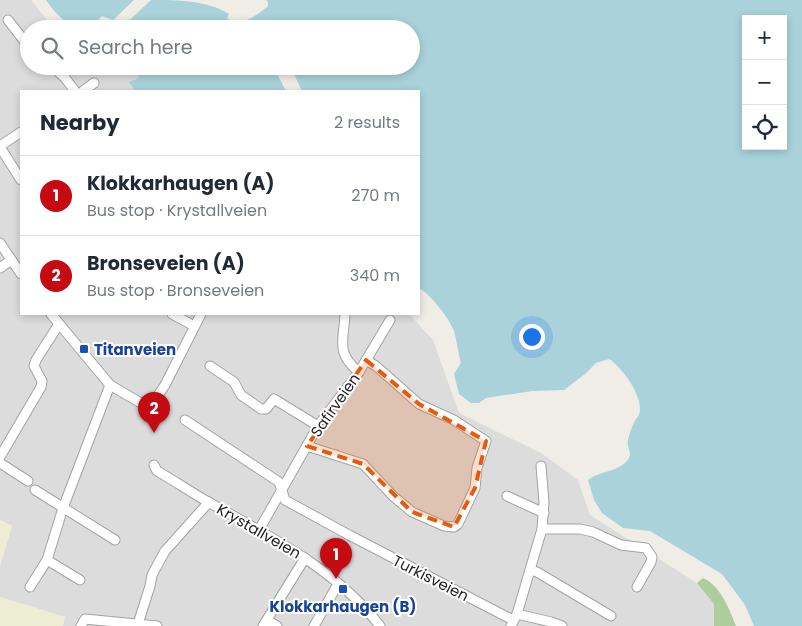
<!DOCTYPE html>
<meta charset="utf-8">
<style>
body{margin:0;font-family:Poppins,sans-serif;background:#f2f2f3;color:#1f2937}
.controls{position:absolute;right:15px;top:15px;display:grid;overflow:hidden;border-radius:0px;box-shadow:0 2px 8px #0003}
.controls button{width:45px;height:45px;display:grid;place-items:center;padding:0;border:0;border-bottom:1px solid #e0e1e3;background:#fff;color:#1f2937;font:25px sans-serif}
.you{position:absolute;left:531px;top:336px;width:18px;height:18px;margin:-12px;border:4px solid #fff;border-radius:50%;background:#1a73e8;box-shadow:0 0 0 8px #1a73e833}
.badge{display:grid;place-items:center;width:32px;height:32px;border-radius:50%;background:#c50a12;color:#fff;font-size:16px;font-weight:700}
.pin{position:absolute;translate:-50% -41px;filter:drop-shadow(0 1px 2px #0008)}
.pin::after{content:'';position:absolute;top:26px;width:18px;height:15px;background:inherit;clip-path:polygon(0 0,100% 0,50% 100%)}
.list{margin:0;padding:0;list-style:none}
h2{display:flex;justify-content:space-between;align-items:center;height:65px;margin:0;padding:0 20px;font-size:21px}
h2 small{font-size:16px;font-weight:400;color:#747a83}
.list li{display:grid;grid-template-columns:32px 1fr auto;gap:15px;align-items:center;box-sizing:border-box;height:80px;padding:0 20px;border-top:1px solid #e0e1e3}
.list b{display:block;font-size:19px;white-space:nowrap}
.list p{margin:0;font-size:16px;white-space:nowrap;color:#747a83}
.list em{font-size:16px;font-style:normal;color:#747a83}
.icon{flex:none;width:28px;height:28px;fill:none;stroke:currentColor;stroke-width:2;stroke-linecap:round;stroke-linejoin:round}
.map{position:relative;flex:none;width:802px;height:626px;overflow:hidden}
.search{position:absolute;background:#fff;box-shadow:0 2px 8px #0003;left:20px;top:20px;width:400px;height:55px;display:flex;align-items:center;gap:12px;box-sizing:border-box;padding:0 18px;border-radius:28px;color:#747a83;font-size:19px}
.panel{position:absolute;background:#fff;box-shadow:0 2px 8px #0003;left:20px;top:90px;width:400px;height:225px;border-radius:0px}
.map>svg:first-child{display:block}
.residential{fill:#dddcdc}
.farmland{fill:#ecedd2}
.forest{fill:#adcd9d}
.water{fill:#a9d2db;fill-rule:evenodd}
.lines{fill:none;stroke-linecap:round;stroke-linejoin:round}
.street-casing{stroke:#a3a3a3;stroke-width:11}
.street{stroke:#fff;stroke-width:9}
.marked{fill:#e8590c;fill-opacity:0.2;stroke:#e8590c;stroke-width:4;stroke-dasharray:10 6;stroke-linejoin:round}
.transit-dot{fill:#1a4fb4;stroke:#fff;stroke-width:2}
.labels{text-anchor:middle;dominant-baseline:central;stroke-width:4;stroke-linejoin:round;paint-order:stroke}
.transit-label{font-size:15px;font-weight:bold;fill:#164399;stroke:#fff;text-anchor:start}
.street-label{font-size:15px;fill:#1f1f1f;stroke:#fff}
</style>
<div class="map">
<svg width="802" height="626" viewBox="0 0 802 626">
<rect width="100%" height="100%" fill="#f0ece6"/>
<path class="residential" d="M0,0h31l23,29h-25v37h104l6,12 -10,4 6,9h-114v223h388l24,26 26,73 82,40 37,27 12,35 107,68 17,21v22h-651l2,-9 -65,-20v-31l12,-40 -12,-6z"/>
<g class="farmland">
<path d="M0,520l12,6 -12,40z"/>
<path d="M0,597l65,20 -2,9h-63z"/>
</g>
<path class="forest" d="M703,578c17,7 27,32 33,48h-22v-22l-17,-21z"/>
<g class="water">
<path d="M46,0h88l-21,20 -11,-4 -13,13c-19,0 -33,-14 -43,-29z"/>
<path d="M151,0c25,0 56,0 78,14l-2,4c14,10 29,-2 41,-12v-4l-2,-2h536v626h-48l-9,-21 -23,-31 -72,-43 -27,-3 -21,-15 -8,-13 -6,-20c12,-9 29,-8 39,-19 7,-7 -1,-13 1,-21 1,-5 3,-11 5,-15 1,-4 4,-7 6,-10 6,-17 -17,-48 -30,-56l-13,4 -11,11 -21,16 -32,1 -46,7 -7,5h-8l-12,-9 -5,-20 7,-11c-3,-10 -4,-22 -7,-32 -5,-13 -23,-36 -35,-43v-197h-117l-12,-25h121v-37h-291zM746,19h37v127h-37z"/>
<path d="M133,66h140l13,25h-151l-6,-9 10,-4z"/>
</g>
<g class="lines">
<g class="street-casing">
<g id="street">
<path d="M8,20l21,27"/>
<path d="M52,66l13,12 10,13"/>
<path d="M83,91l11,-8"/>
<path d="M0,146l21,-14"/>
<path d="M0,147l21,33"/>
<path d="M0,243l21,31"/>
<path d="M0,268l11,-8"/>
<path d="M51,314l59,71 36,21 7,9"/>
<path d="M172,314l22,12"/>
<path d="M345,314c-1,26 -10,39 14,58"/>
<path d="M210,366l24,16 7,13 20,14h5l8,-10 44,27"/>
<path d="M149,409l16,-24 36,-71"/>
<path d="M185,420l94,62 6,18 64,35 164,85"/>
<path d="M307,446l56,18 30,32 19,16 32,14 10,1 4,-3 17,-36 2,-20 9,-27 -32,-21 -35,-16 -43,-38 -10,-6"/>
<path d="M0,457l41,-70 1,-6 -8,-15 2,-6 23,-36"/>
<path d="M0,463l28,18"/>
<path d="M154,465l3,6c18,10 35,22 53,32 61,34 127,67 170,123"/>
<path d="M35,490l80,50"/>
<path d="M507,496l37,17"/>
<path d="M542,529h38l13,3 28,13 25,3 6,9 -1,5 -14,25"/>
<path d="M259,530l59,-104 41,-54 31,-52"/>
<path d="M47,560l33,20"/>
<path d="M530,570l7,2 74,44"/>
<path d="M30,587l17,-27 16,-52 47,-123"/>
<path d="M517,614l34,8 11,4"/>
<path d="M267,620l10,6"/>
<path d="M138,624l12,-38 2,-11 13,-24 44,-49"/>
<path d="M81,626l4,-7 72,7"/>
<path d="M263,626l42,-68"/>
<path d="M314,626l24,-42"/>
<path d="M511,626l6,-12 25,-85 2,-27 -3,-36"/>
</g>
</g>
<use href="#street" class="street"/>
</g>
<path class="marked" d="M366,360l53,44 67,37 -11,47 -21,39 -42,-15 -49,-48 -56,-18z"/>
<g class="transit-dot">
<rect x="79" y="344" width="10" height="10" rx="2.5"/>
<rect x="338" y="584" width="10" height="10" rx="2.5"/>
</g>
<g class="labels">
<g class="transit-label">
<text x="94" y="349">Titanveien</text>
<text x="343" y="606" text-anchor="middle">Klokkarhaugen (B)</text>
</g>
<g class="street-label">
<text transform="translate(335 405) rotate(-55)">Safirveien</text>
<text transform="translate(259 531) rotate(30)">Krystallveien</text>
<text transform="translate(431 578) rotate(27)">Turkisveien</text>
</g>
</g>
</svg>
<div class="controls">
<button>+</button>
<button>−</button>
<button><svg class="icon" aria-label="locate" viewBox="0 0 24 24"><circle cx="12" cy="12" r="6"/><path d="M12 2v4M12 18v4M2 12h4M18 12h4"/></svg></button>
</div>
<div class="you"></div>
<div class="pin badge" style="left:336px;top:579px">1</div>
<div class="pin badge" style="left:154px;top:433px">2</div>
<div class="search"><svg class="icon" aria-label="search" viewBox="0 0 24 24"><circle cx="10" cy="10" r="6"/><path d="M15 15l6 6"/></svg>Search here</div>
<section class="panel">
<h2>Nearby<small>2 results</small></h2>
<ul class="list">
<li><span class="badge">1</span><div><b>Klokkarhaugen (A)</b><p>Bus stop · Krystallveien</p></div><em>270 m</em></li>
<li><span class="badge">2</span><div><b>Bronseveien (A)</b><p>Bus stop · Bronseveien</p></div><em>340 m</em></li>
</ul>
</section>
</div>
